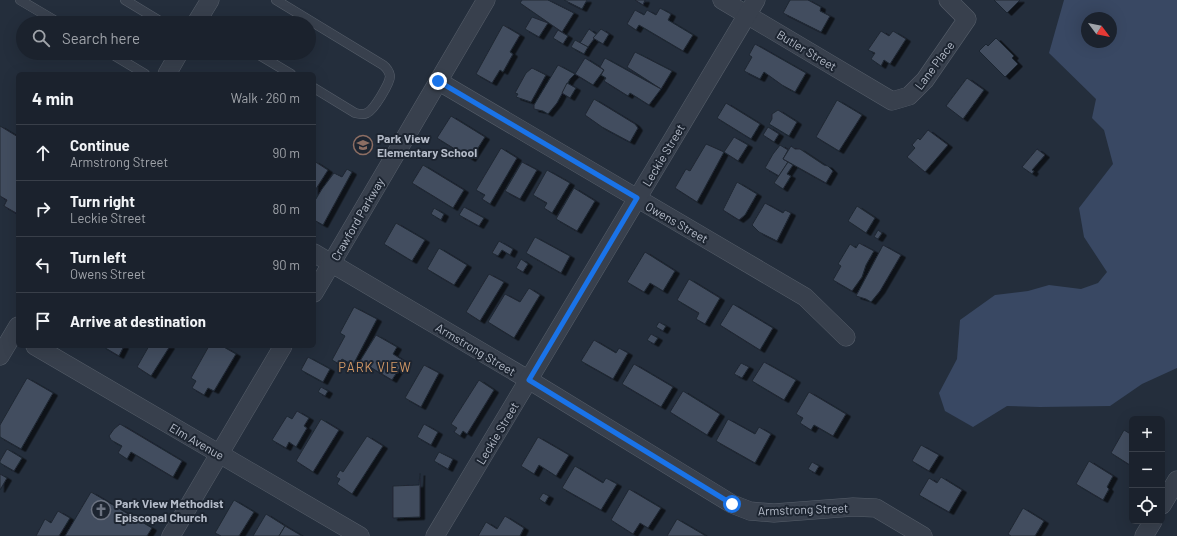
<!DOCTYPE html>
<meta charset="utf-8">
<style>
body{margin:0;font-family:Barlow,sans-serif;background:#242a35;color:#f1f3f6}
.controls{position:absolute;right:12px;bottom:12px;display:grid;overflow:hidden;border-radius:6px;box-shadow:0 4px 16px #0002}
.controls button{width:36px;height:36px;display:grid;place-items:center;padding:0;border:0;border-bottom:1px solid #393f49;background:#1b222d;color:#f1f3f6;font:20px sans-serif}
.compass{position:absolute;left:1081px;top:12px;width:36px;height:36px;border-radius:50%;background:#1b222d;box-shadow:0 4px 16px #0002;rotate:122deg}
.stop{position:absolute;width:12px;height:12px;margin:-9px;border:3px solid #1a73e8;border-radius:50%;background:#fff}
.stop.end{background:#1a73e8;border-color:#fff;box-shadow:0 1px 4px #0008}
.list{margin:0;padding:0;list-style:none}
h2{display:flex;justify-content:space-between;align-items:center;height:52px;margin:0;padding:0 16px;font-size:17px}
h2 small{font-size:13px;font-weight:400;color:#a0a4aa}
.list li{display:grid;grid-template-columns:26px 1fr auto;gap:12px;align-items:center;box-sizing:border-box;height:56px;padding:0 16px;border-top:1px solid #393f49}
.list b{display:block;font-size:15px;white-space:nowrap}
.list p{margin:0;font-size:13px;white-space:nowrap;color:#a0a4aa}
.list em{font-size:13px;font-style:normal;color:#a0a4aa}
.icon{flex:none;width:22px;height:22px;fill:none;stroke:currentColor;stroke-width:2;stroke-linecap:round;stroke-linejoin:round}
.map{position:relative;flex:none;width:1177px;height:536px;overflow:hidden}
.search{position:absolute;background:#1b222d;box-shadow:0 4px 16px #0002;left:16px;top:16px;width:300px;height:44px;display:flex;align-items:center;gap:10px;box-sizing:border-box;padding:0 14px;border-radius:22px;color:#a0a4aa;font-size:15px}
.panel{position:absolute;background:#1b222d;box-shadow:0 4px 16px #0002;left:16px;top:72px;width:300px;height:276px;border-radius:6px}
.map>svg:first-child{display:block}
.water{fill:#394863;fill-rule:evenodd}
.building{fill:#434e5e;stroke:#1f2733;filter:url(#shadow)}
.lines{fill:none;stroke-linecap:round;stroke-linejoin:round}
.lane-casing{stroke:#565e6a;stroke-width:10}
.street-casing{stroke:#565e6a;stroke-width:19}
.lane{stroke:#38404d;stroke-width:9}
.street{stroke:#38404d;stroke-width:18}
.route{stroke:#1a73e8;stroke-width:5}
.labels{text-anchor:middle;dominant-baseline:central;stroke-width:4;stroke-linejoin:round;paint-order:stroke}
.street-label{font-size:12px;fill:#b4bbc8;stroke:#1d2531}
.poi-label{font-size:12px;font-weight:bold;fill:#b4bbc8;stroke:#1d2531;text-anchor:start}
.neighbourhood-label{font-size:13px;letter-spacing:1px;fill:#d29865;stroke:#1d2531}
</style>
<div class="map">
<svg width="1177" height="536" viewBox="0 0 1177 536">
<defs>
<filter id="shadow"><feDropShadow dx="4.5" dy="2.5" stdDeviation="0" flood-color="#0009"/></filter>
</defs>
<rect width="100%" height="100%" fill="#242e3c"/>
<path class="water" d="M1064,0h113v368l-35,16 -32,22 -70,1 -33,-1 -34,21 -28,-16 -6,-18 18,-34 3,-39 35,-25 33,-4 21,-6 32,4 17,-6 9,-11 -23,-35 -5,-29 34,-44 -9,-34 -12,-12 4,-19 -47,-46zM1087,18h24v24h-24z"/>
<g class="building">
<path d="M522,0h26l26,13 -12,19 -42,-29z"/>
<path d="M564,0h23l-5,9z"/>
<path d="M635,0h10l-2,5z"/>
<path d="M790,0h18l13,7 -1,4 10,5 -9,16 -38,-19z"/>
<path d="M994,0h26l-13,13z"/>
<path d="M660,8l11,6 -3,6 25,15 -10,16 -44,-26 -3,5 -9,-6 8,-14 9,5 3,-5 9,5z"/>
<path d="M532,17l16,6 -9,14 -14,-8z"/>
<path d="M503,25l17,10 -10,17 3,2 -10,18 -3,-2 -8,13 -16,-9z"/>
<path d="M589,29l8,6 -9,12 -8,-4z"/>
<path d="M601,29l8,5 -6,10 -10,-6z"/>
<path d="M558,30l10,6 -5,8 -10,-6z"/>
<path d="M881,31l8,5 4,-5 13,8 -16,25 -6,-4 -3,6 -10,-7 4,-6 -7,-3z"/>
<path d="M996,38l18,18 -2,2 6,6 -13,13 -26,-26 7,-7 2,2z"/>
<path d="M575,40l13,7 -4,7 -13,-7z"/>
<path d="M755,44l51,29 -11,19 -13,-7 -18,-13 -4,7 -16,-8 8,-14 -3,-2z"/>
<path d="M635,52l37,19 -11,18 -34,-22z"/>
<path d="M585,58l19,12 -11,15 -18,-11z"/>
<path d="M605,58l56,31 -12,16 -19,-12 -2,3 -24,-15 2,-3 -5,-3 3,-5 -4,-3z"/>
<path d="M558,65l17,9 -5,5 -13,24 -9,11 -5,-3 -9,-2v-4z"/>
<path d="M532,68l14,7 -15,27 -15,-5 2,-3 -3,-1 11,-20z"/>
<path d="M967,78l17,12 -21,29 -17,-13z"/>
<path d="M567,83l9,5 -6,10 -8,-5z"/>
<path d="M594,99l41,25 3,4 -8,14 -28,-15 -17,-12z"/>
<path d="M837,100l25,15 -23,36 -23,-14z"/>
<path d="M726,103l34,21 -9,15 -34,-21z"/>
<path d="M778,110l19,12 -8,14 -20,-12 3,-5v-5z"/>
<path d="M451,116l34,21 -14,22 -34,-21z"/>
<path d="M0,126l18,11v77l-14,-8 3,-6 -7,-4z"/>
<path d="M0,126l18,11v77l-14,-8 3,-6 -7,-4z"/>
<path d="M768,127l11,7 -5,8 -11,-7z"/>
<path d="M928,130l20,15 -23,27 -18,-15 8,-9 -3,-3 6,-7 2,2z"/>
<path d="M734,137l14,8 -10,16 -14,-9z"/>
<path d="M706,144l18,8 -27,50 -22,-14 11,-19 4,2z"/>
<path d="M780,145l8,5 -5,9 5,3 -9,14 -14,-8 8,-14z"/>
<path d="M791,146l4,3h5l24,16 4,1 5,5 -7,12 -43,-24z"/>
<path d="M501,148l16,10 -27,46 -8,-5 3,-4 -9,-5z"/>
<path d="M1037,149l8,6 -13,15 2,1 -2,3 -10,-7z"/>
<path d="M314,161l14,9 -14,22z"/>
<path d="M522,162l15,8 -17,29 -15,-8z"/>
<path d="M788,162l5,3 -6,9 4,2 -8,13 -9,-6z"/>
<path d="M423,165l41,25 -11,18 -41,-25z"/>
<path d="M347,169l5,3 -29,53 -9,-5v-18l8,-13 12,-16 8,4z"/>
<path d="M547,170l23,13 -18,30 -8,-5 3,-5 -14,-8z"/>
<path d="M737,182l20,12 -12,21 -6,5 -16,-10z"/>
<path d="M574,188l21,13 -18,30 -21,-12z"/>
<path d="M765,203l18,10 2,-3 6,3 -14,28 -18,-9 -7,-7z"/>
<path d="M857,206l18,12 -9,15 -18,-12z"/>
<path d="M464,207l20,11 -5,8 -20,-11z"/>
<path d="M434,208l10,6 -3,6 -10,-6z"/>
<path d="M396,223l29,17 -13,21 -28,-17z"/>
<path d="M878,230l4,3 -4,6 -4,-2z"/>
<path d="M535,237l35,19 -9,17 -35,-20z"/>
<path d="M499,241l14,8 -3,6 -8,-5 -4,6 -6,-3z"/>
<path d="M859,243l15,8 -8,14 -4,12 -10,14 -19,-11 8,-14 -3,-2 12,-20 6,4z"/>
<path d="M883,245l18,10 -21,36 -9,11 -5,-3 -10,-3z"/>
<path d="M439,248l28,17 -13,20 -27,-16z"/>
<path d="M645,252l30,19 -12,20 -13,-8 -6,9 -17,-10z"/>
<path d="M521,259l7,5 -5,8 -7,-4z"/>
<path d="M489,274l15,8 -24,39 -14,-9z"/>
<path d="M689,279l31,19 -15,26 -9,-5 3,-6 -22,-13z"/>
<path d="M529,288l11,7 -26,43 -26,-16 17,-28 15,8z"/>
<path d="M733,304l40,24 -13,22 -40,-25z"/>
<path d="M354,307l23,12 -24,46 -11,-6 -3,5 -7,-4 13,-24 -5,-3z"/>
<path d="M659,322l7,4 -3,5 -7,-4z"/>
<path d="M651,334l7,4 -4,6 -7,-4z"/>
<path d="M376,335l21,12 -4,7 11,7 -12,19 -32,-19z"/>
<path d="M594,340l22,13 3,-5 9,5 -15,26 -32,-18z"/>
<path d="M102,346h22l-5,10z"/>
<path d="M149,346h21l-19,30 -14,-9z"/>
<path d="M209,346h13l14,8 -22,37 -6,-3 -4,7 -12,-7 4,-7 -5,-3z"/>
<path d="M308,357l22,12 -7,13 -22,-12z"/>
<path d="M764,362l32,18 -12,20 -32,-19z"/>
<path d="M741,363l8,4 -7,11 -8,-4z"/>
<path d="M634,364l39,23 -12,20 -39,-23z"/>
<path d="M424,365l15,8 -18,34 -16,-9z"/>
<path d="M27,378l26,15 -32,56 -21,-12v-12z"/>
<path d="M479,380l15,10 -27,44 -4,-3 -3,5 -6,-4 3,-4 -6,-4z"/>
<path d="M321,387l7,4 -3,5 -7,-4z"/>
<path d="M683,391l37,23 -13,21 -37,-23z"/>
<path d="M809,392l37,22 -13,22 -19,-11 -3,5 -11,-7 3,-5 -7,-4z"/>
<path d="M297,411l12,7 -5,8 3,2 -11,19 -7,-5 -3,6 -14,-8 15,-24 5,3z"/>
<path d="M321,419l18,11 -26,42 -17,-11z"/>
<path d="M728,419l27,15 4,-7 12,7 -16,29 -39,-22z"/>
<path d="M120,424l62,37 -9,16 -42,-25 -4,7 -9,-6 4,-7 -11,-6 -2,-4 5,-7z"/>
<path d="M424,424l14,8 -7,13 -14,-8z"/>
<path d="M1124,430l8,5v27l-2,3 -19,-12z"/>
<path d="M367,436l16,10 -31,48 -15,-10 3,-5 -4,-2 4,-7 3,2z"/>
<path d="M538,437l31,18 -13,21 -17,-11 -5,9 -13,-8z"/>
<path d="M921,445l18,10 -10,16 -17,-10z"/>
<path d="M7,449l15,9 -8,13 -14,-8v-2z"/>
<path d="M439,452l14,7 -5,10 -14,-8z"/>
<path d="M1089,461l24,15 -6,11 2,2 -6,11 -27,-16z"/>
<path d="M812,462l7,4 -4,7 -7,-4z"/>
<path d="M575,466l28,17 3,-5 11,6 -16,26 -39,-22z"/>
<path d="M420,473v44l-27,1v-32l26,-1z"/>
<path d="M0,474l7,4 -7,12z"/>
<path d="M941,477l21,13 -13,22 -30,-17 10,-17 8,5z"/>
<path d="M629,489l32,19 -13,20 -8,-5 -7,11 -22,-14z"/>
<path d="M91,492l61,36 -5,8h-82z"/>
<path d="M543,493l6,3 -4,7 -6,-4z"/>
<path d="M234,500l20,12 -15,24h-18l-6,-3z"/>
<path d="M1023,508l21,13 -9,15h-24l-3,-2z"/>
<path d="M58,511l12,7 -11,18h-23l9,-17 6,4z"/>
<path d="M266,514l19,12 -6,10h-26z"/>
<path d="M505,516l19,12 -4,8h-42l8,-14 11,7z"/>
<path d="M677,519l29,17h-39z"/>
<path d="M285,526l17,10h-23z"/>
</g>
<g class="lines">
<g class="lane-casing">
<g id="lane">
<path d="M20,0l39,23"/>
<path d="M125,0l38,23"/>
<path d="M276,0l107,65c4,3 6,6 7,11 0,7 -16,34 -23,37 -4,2 -8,1 -12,0l-41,-25"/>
<path d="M110,53l35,21"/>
<path d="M256,53l35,21"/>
</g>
</g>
<g class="street-casing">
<g id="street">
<path d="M722,0l170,101 17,-5 16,-16 42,-61 -19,-19"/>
<path d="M196,23l14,-23"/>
<path d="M167,74l12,-21"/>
<path d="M438,81l367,216 41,40"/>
<path d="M314,253l215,127 203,124 18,7 24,2 79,-6 23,1 47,28"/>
<path d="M314,293l172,-293"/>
<path d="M35,346l325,190"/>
<path d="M0,356l18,-30"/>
<path d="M1162,505l15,-25"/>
<path d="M171,536l112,-190"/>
<path d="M435,536l321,-536"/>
<path d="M1144,536l9,-15"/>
</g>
</g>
<use href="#lane" class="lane"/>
<use href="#street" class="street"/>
</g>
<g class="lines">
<path class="route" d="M438,81l199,117 -108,182 203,124"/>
</g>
<defs>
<g id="school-ring" transform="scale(1)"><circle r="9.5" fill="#1d2531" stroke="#8d6e63" stroke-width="1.5"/><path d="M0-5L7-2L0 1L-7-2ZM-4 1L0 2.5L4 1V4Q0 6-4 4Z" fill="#8d6e63"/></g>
<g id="church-ring" transform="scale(1)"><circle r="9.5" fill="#1d2531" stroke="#6b7280" stroke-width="1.5"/><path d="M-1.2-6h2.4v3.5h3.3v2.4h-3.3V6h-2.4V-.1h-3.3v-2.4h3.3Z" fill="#6b7280"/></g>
</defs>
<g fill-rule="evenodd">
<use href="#school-ring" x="363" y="145"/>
<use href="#church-ring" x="101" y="510"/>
</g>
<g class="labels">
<g class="street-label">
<text transform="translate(807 50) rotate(31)">Butler Street</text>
<text transform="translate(934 65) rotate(-53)">Lane Place</text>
<text transform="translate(663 155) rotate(-59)">Leckie Street</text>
<text transform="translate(357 219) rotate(-60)">Crawford Parkway</text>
<text transform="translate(677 222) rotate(30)">Owens Street</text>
<text transform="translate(476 349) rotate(31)">Armstrong Street</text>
<text transform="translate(497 433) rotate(-59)">Leckie Street</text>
<text transform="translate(197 441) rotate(30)">Elm Avenue</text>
<text transform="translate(803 509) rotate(-2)">Armstrong Street</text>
</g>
<g class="poi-label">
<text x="377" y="138">Park View<tspan x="377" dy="14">Elementary School</tspan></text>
<text x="115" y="503">Park View Methodist<tspan x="115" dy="14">Episcopal Church</tspan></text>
</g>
<g class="neighbourhood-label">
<text x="375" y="367">PARK VIEW</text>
</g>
</g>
</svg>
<div class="controls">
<button>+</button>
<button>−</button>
<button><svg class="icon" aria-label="locate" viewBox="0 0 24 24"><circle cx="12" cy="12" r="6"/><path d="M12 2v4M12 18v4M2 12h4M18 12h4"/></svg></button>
</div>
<svg class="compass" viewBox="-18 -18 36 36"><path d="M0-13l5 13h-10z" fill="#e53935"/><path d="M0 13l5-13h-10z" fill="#a0a4aa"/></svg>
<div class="stop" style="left:732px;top:504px"></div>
<div class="stop end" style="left:438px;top:81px"></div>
<div class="search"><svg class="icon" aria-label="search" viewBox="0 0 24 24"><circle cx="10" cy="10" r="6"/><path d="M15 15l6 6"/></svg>Search here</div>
<section class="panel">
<h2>4 min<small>Walk · 260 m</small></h2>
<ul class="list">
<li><svg class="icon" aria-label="ahead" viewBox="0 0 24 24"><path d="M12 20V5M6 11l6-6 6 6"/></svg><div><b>Continue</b><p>Armstrong Street</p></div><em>90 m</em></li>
<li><svg class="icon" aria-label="right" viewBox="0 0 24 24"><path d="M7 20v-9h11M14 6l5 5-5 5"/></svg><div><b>Turn right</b><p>Leckie Street</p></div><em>80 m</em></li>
<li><svg class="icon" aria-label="left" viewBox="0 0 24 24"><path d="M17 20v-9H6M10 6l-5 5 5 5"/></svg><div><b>Turn left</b><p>Owens Street</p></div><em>90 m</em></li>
<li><svg class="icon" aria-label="arrive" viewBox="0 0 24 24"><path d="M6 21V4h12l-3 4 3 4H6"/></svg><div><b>Arrive at destination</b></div></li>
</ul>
</section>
</div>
